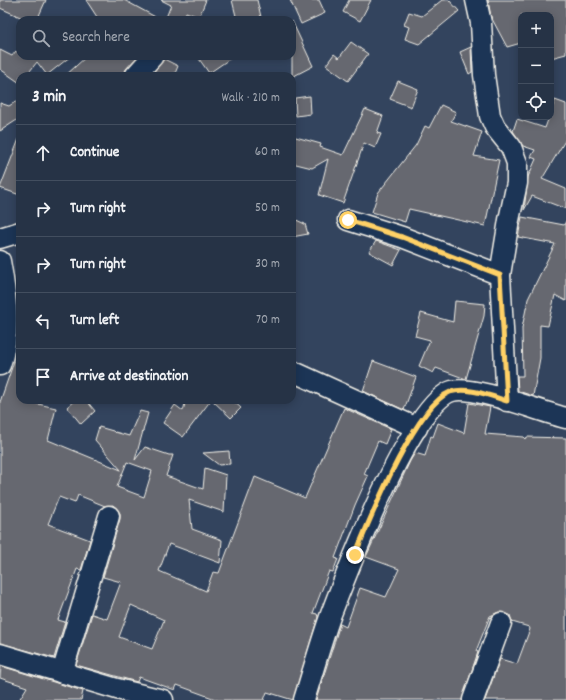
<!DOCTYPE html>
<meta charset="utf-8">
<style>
body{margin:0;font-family:Dekko,sans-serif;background:#2e3b4d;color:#f1f3f6}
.controls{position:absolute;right:12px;top:12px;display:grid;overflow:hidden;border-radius:8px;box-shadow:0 2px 10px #0003}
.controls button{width:36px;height:36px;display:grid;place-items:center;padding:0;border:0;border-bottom:1px solid #424e5f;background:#263346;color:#f1f3f6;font:20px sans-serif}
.stop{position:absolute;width:12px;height:12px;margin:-9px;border:3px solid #ffd166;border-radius:50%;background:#fff}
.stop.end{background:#ffd166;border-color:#fff;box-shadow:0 1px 4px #0008}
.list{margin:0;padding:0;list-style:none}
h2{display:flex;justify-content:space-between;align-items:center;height:52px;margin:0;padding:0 16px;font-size:17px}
h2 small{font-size:13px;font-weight:400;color:#a4aab3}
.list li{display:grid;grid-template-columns:26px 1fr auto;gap:12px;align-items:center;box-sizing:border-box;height:56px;padding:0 16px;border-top:1px solid #424e5f}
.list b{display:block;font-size:15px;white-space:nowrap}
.list em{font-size:13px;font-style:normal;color:#a4aab3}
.icon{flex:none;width:22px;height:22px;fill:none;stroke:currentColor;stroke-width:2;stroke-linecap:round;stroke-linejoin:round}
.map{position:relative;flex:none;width:566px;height:700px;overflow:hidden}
.search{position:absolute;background:#263346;box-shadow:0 2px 10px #0003;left:16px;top:16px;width:280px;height:44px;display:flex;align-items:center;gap:10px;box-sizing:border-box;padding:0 14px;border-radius:12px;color:#a4aab3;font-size:15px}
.panel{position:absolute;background:#263346;box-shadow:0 2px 10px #0003;left:16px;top:72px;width:280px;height:332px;border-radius:12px}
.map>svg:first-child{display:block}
.building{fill:#666770;stroke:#f4f1e8;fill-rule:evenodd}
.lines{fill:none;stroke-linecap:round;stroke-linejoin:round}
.street-casing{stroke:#f4f1e8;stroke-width:23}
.street{stroke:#1d3557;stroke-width:20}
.route{stroke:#ffd166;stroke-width:5}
</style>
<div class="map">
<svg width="566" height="700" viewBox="0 0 566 700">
<rect width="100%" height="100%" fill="#33445e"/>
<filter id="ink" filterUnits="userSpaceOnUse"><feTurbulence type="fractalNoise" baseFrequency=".025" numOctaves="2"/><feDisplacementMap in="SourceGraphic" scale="8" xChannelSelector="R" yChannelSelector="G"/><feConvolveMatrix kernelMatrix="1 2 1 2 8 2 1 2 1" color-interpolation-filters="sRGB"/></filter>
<g filter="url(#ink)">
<g class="building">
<path d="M0,0h46l-9,20h-10l-27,-12z"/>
<path d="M86,0h38l37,20h-62z"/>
<path d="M161,0h45l-7,17 -13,-5 -2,8h-19l6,-15z"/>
<path d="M232,0h25l4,17 -13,3h-11z"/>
<path d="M290,0h29l6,13 -24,11z"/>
<path d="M349,0h22l-11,21 -17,-9z"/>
<path d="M442,0h7l10,11 -40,33 -14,-5 4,-12 -5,-2 5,-13 13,4z"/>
<path d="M488,0h78v54l-15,4v-43h-30v28l-14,4 -16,-30z"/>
<path d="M292,21l21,45 -21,11z"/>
<path d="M351,42l17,12 -20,27 -22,-16 8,-11 5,4z"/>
<path d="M471,47l1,25 -3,2 -9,-22z"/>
<path d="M0,50l12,6 4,-5 4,3v2h51l-24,19 -10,-13 -11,14h-6v7l-20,-14z"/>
<path d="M87,56h51l-12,13 -2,7h-59z"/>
<path d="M197,56h37l-25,17z"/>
<path d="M164,59l14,7 -4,10h-24z"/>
<path d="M398,81l20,8 -7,18 -21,-8z"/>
<path d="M310,96l1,18 -15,2 -1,-18z"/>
<path d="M20,99v19l-20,13v-28l9,3z"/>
<path d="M555,100l11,4v35l-24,40 24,10v20l-34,-13 -8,14 4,-33 8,-18 -5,-2 4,-7 -12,-4 -10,-15 4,-12 28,9 4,-11h2v-6z"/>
<path d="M441,105l15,7 -5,9 31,11 -8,24 25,4 -14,66 -76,-17 -4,13 -33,-10 6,-19 38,-48 9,-19 4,2z"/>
<path d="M365,109l18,7 -6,17 4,1 -6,14 -11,-5 -21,60 -24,-8 9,-36 -16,9 -20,-5v-27l29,8 -1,3 23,8z"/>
<path d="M19,139h1v56l-20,-7z"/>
<path d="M522,217l42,8 2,-4v80l-11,-6 -7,31 -8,-1v33l-7,38 -15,-5 -1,-15h6l-1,-48 6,-29 27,-55 -37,-7z"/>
<path d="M292,218l13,6 3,10 -16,3z"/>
<path d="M376,241l25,9 -8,15 -24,-13z"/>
<path d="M455,301l30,3 -1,12 -18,63 -30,-11 -3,5 -14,-7 11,-26 -15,-4 6,-23 32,9z"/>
<path d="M18,350l2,1v49l36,8 -8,32 73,30 -26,-30 4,-13 14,4 2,2v-1l14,4 11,-25 8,2 -13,47 10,-13 24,8h4l-7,21 37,13 2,-21 21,7 -2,37 -35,-12 3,29 30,11 -2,23 -51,-19 -10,27 47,20 7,-19 6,1 36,-96 50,21 39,-90 47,21 -6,15 -7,-3 -14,33 4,2 -13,29 -20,53 3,1 -5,13 -4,-1 -16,42 4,1 1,3 -25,83 -26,-8 -3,8h-46l-41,-15 -2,5 -36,-13 -2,5 -61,-17 16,-51 15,5 14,-37 -18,-5 17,-58v-6l-7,-8 -8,1 -27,-11 -3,8 -16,-6 -11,27 42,16 -9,30 -4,-1 -19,51 7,2 -11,36 -54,-15v-241zM127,462l25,9 -8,26 -27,-10zM131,605l33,15 -12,29 -33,-12z"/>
<path d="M373,361l43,16 -12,33 -41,-19z"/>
<path d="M75,400h11l9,11 -14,13 -14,-17z"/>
<path d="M186,400h25l-28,37 -20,-14 12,-18 8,6z"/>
<path d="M212,400h20l9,8 -10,10z"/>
<path d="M469,403l21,4 -5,27 39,3 2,2 1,-2 39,1v262h-81l15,-41 17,5 13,-35 -1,-2 -17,-5 -2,-7 -11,-3 -9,4 -14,35 2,1 -16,48h-146l24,-76 6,3 14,-39 26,9 13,-28 -33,-12 44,-96 5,-8 10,3 6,-20 2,1 5,-14 26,10z"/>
<path d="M229,451l1,13 -11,1 -16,-12z"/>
<path d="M1,666l82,25 -2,9h-62l8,-13 -27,-9z"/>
</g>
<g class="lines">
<g class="street-casing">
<g id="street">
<path d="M476,0l5,23 3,52 6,41 5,11 16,20 6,16v20l-8,37 -9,55 7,126"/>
<path d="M135,76l18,-20"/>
<path d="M348,220l54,17 98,38"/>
<path d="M0,238l20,-6"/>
<path d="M0,261c6,32 11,72 0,104"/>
<path d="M292,371l125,57"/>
<path d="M0,654l117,35 46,11"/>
<path d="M62,673l47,-157"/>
<path d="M304,700c9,-29 17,-58 27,-86 16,-42 81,-212 121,-223 22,-6 89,21 114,27"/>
<path d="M473,700l28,-77"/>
</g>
</g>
<use href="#street" class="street"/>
</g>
</g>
<g class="lines" filter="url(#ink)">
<path class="route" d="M348,220l54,17 98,38 7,126c-16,-5 -40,-15 -57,-9 -35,14 -80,127 -95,163"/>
</g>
</svg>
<div class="controls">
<button>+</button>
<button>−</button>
<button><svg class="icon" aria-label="locate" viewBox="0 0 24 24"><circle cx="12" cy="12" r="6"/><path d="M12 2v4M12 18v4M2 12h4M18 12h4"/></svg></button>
</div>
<div class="stop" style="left:348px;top:220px"></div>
<div class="stop end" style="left:355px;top:555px"></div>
<div class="search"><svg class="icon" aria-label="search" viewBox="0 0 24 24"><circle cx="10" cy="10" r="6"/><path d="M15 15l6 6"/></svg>Search here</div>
<section class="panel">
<h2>3 min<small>Walk · 210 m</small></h2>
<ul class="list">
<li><svg class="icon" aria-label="ahead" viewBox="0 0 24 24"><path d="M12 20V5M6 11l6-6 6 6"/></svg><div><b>Continue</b></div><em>60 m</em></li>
<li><svg class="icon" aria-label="right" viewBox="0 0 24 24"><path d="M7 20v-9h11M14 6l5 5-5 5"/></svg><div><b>Turn right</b></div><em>50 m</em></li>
<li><svg class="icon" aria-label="right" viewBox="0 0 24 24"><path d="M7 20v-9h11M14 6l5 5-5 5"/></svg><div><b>Turn right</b></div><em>30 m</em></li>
<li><svg class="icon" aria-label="left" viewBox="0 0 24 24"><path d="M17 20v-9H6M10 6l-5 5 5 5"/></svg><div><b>Turn left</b></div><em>70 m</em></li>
<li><svg class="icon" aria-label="arrive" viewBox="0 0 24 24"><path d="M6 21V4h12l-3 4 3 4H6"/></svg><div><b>Arrive at destination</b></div></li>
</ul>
</section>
</div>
